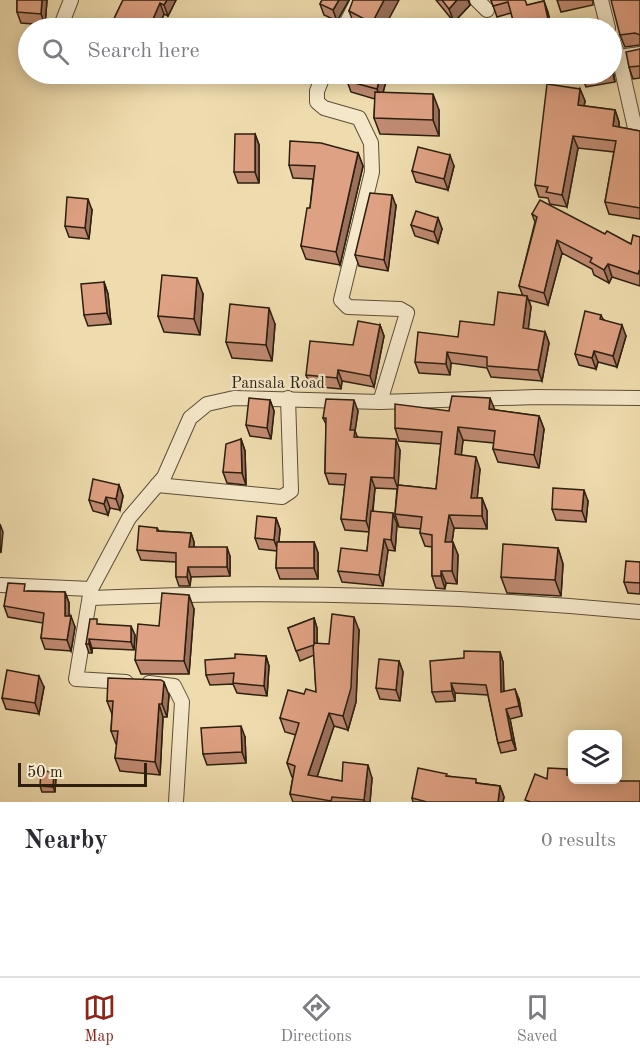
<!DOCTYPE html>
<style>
body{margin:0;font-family:"Old Standard TT",serif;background:#f7f7f7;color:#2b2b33}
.controls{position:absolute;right:18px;bottom:18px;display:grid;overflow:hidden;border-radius:9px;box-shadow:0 3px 15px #0003}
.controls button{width:54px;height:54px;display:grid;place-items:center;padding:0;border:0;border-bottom:2px solid #e1e1e2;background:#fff;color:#2b2b33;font:30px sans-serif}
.scale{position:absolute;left:18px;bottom:15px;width:129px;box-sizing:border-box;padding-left:6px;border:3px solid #2c1f10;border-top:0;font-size:16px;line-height:21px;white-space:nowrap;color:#2c1f10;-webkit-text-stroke:4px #f5e8ca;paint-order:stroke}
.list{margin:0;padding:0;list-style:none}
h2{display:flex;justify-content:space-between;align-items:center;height:78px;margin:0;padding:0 24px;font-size:26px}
h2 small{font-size:20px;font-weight:400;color:#7c7c81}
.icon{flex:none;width:33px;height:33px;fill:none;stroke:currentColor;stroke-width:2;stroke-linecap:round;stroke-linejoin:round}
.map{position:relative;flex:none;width:640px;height:802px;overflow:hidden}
.search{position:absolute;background:#fff;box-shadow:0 3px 15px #0003;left:18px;right:18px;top:18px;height:66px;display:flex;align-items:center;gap:15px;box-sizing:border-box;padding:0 21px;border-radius:33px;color:#7c7c81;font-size:22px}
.sheet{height:174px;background:#fff}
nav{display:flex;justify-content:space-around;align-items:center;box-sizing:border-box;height:84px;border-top:2px solid #e1e1e2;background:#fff;font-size:16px;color:#7c7c81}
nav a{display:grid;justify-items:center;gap:3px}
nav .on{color:#8f2418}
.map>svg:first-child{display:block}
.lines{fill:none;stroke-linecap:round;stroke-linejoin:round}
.street-casing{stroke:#5d4e38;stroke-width:16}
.street{stroke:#f5e8ca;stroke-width:14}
.wall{fill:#c08a71;stroke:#2c1f10;stroke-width:1.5}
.shaded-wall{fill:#9c715c;stroke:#2c1f10;stroke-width:1.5}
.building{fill:#dfa183;stroke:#2c1f10;stroke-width:1.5}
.labels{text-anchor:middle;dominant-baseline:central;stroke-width:4.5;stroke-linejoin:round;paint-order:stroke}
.street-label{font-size:16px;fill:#2c1f10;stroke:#f5e8ca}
</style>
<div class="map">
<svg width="640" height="802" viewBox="0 0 640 802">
<rect width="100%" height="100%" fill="#efdcae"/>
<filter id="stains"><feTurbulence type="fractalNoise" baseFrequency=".00333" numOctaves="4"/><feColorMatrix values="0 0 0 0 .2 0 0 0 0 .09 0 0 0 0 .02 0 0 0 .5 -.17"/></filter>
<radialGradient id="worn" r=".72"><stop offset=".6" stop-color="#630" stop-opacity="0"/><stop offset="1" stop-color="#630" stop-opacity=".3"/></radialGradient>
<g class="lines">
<g class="street-casing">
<g id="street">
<path d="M477,0l10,10"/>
<path d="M601,0l7,28"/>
<path d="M60,28l11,-28"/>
<path d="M344,28l14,-28"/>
<path d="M612,40l7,17 21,-3"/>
<path d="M619,57l16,71"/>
<path d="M324,74l-7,17v11l7,6 35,10 12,25 1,29 -31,128 7,7 52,2 7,4 -27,89"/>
<path d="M157,485l125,12 9,-6 -3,-93"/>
<path d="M0,585l91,4"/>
<path d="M91,598c183,-8 366,-3 549,14"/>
<path d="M126,682l-50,-3 15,-90 38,-71 35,-41 26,-59 17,-14 27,-6 146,4 156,-5 104,1"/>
<path d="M149,683l25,3 8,16 -6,100"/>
</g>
</g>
<use href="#street" class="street"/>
</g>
<g class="wall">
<path d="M17,0h30l-2,25 -24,-2 -4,-11z"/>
<path d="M123,0h53l-8,16 -4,-2 -6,14h-46l-1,-3z"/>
<path d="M322,0h27l-12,21 -13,-6 -4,-11z"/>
<path d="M436,0h32l2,5 -16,17z"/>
<path d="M491,0l37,5 16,-4 8,27h-36l-5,-15 -14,4z"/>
<path d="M557,0h36v5l-32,7z"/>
<path d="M640,0v45l-15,2 -5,-12z"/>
<path d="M349,11l35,17h-26l-3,-1z"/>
<path d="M640,49v29l-7,1 -4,-12z"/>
<path d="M612,65l3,17 -29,5 -5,-13h31z"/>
<path d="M349,74h39l-5,18 56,18v26l-59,-2 -6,-16 1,-19 -24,-7 -4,-11z"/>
<path d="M543,74h13l-12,2z"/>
<path d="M580,89l5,12 -1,5 31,4 4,12v5l21,4v88l-31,-5 -4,-12 9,-50 -36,-4 -11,59 -17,-3 -2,-6 -9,-1 -4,-12z"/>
<path d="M255,134l4,11v38h-21l-4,-11z"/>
<path d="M358,153l5,13 -23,99 -34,-6 -5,-13 9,-38 3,-29 -20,-1 -4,-13z"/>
<path d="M454,166l-6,24 -32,-8 -4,-11z"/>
<path d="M396,206l-8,65 -29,-5 -4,-11z"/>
<path d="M92,210l-3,29 -20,-2 -4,-11z"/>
<path d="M532,214l73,20 26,10 9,-7v49l-28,-9 -3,6 -15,-8 -2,-6 -30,-16 -14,52 -19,-5 2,7 -3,22 17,3 4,11 -7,38 -51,-4 -4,-9 -36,-5 -1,12 -31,-2 -4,-11 43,-25 36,-12 29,-29 -4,-10 16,-64z"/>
<path d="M438,218l4,11 -4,14 -23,-7 -4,-11z"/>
<path d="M104,282l4,12 3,30 -23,2 -4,-11z"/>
<path d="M203,294l-3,41 -36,-3 -6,-16z"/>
<path d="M601,315l2,4 23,17 -9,31 -19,-5 -2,7 -17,-4 -4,-11z"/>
<path d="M275,324l-3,37 -40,-3 -6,-16z"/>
<path d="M380,325l4,11 -10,51 -32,-6 -1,8 -31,-3 -4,-11 47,-30z"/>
<path d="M270,400l4,11 -3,28 -21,-3 -4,-11z"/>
<path d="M495,410l44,6 5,13 -5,39 -41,-6 -5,-13 1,-6 -31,-3 -2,15 19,14 -3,29h5l5,13v18l-33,-1 -2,14 6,13 -1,29 -11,-1 -1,6 -9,-1 -4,-12v-29l-7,-1 -5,-13 1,-4 -22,-2 -4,-13 2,-25 -22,-1 -2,23 24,13 -2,27 -7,-1 -5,36 -41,-4 -4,-11 29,-20 2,-19 -24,-2 -4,-11 4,-34 -16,-1 -4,-11 1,-49 -3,-6 35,-7 -3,20 2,6 43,13 -2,35 38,4 5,-45 -42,-3 -4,-13 54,-17z"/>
<path d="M241,439l4,12 1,34 -19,-2 -4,-11z"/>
<path d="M119,485l4,11 -3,14 -10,-2 -2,7 -15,-4 -4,-11z"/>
<path d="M588,501l-2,21 -30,-2 -4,-11z"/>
<path d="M276,518l4,11 -1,13h35l4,11v26h-38l-4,-11 1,-17 -18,-2 -4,-11z"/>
<path d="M157,528l2,3 32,2 3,9v5l36,9v20l-39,1 -1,9h-11l-3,-9v-15l-35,-2 -4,-10z"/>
<path d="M558,548l5,16 -2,32 -54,-3 -6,-16z"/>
<path d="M640,562v32l-12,-1 -4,-11z"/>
<path d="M27,591l38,1 4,11v13l6,11 -4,24 -26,-2 -4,-11 2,-15 -35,-6 -4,-11z"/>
<path d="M194,609l-5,65h-48l-6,-14 24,-34z"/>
<path d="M314,618l3,10v16h12l30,-14 -3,72 -8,28 -14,-4 -17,51 25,4 30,-3 -2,24h-77l-3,-8 3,-17h-1l-5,-14 9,-28 -11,-3 -5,-14 24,-24 12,-2 -2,-37 -14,6 -12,-33z"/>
<path d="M99,624l36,11 -1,15 -42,-2v5h-3l-3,-9z"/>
<path d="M500,652l3,10 1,29 15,8 3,17 -12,3 6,31 -15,3 -3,-10 -10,-48 -33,-2v8l-19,1 -4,-10 32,-34z"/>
<path d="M266,656l3,10 -2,30 -30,-3 -4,-9 -23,1 -4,-10 29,-17z"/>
<path d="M399,661l4,11 -3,29 -20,-2 -4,-11z"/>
<path d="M44,687l-5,27 -33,-5 -4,-11z"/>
<path d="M169,695l-2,22h-4l-3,58 -40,-4 -5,-13 2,-14h-1l-5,-13 1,-17 -5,-13z"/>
<path d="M245,737l1,26 -39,2 -4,-11z"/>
<path d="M54,772l2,5 -1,15h-13l-2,-6z"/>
<path d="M448,776l30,7 22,3 4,11 -1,5h-90l-1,-4z"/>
</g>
<g class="shaded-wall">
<path d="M42,0h5l-2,25 -4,-11z"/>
<path d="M167,0h9l-8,16 -4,-11z"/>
<path d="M339,0h10l-12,21 -4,-11z"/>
<path d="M384,0h15l-15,28h-10l-2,-5z"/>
<path d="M457,0h11l2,5 -16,17 -5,-13z"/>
<path d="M544,1l4,11 4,16h-2z"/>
<path d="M160,3l4,11 -6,14h-9z"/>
<path d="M612,65l3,17 -3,-11z"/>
<path d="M381,74h7l-7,26 -4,-11z"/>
<path d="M580,89l5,12 -3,16 -4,-12z"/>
<path d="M433,94l6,16v26l-6,-16z"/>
<path d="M615,110l4,12 -1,16 -5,-12z"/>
<path d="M255,134l4,11v38l-4,-11z"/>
<path d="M573,136l5,12 -11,59 -5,-12z"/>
<path d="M358,153l5,13 -23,99 -4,-13z"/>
<path d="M450,155l4,11 -6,24 -4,-11z"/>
<path d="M392,195l4,11 -8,65 -4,-11z"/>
<path d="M88,199l4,11 -3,29 -4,-11z"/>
<path d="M438,218l4,11 -4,14 -4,-11z"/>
<path d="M557,240l5,13 -14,52 -4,-12z"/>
<path d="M608,264l4,13 -3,6 -5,-13z"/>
<path d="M197,278l6,16 -3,41 -6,-16z"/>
<path d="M104,282l4,12 3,30 -4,-11z"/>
<path d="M527,296l4,11 -4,32 -4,-11z"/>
<path d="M269,308l6,16 -3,37 -6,-16z"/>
<path d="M380,325l4,11 -10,51 -4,-11z"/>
<path d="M622,325l4,11 -9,31 -4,-11z"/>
<path d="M545,332l4,11 -7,38 -4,-11z"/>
<path d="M594,351l4,11 -2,7 -4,-11z"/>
<path d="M447,352l4,11 -1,12 -4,-11z"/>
<path d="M338,370l4,11 -1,8 -4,-11z"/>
<path d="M490,398l5,12 -6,-1z"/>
<path d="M270,400l4,11 -3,28 -4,-11z"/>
<path d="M354,400l4,11 -3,20 4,10 -1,7 -8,-18z"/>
<path d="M539,416l5,13 -5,39 -5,-13z"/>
<path d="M458,427l5,13 -3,27 -5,-13z"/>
<path d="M241,439l4,12 1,34 -4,-12z"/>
<path d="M396,439l4,11 -2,39 -4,-11z"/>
<path d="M476,457l4,12 -4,42 -5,-13z"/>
<path d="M371,477l4,11 -5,44 -4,-11z"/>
<path d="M119,485l4,11 -3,14 -4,-11z"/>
<path d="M584,490l4,11 -2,21 -4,-11z"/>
<path d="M106,497l4,11 -2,7 -4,-11z"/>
<path d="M482,498l5,13v18l-5,-13z"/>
<path d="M393,513l4,11 -2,27 -4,-11z"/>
<path d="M449,515l5,13 -4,27 -5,-13z"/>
<path d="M276,518l4,11 -2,22 -4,-11z"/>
<path d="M0,524l3,8 -2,21 -1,-3z"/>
<path d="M191,533l3,9 -1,14 -4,-9z"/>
<path d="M384,539l4,11 -5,36 -4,-11z"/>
<path d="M314,542l4,11v26l-4,-11z"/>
<path d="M453,542l5,13 -1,29 -5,-13z"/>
<path d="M227,547l3,9v20l-3,-9z"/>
<path d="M558,548l5,16 -2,32 -6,-16z"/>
<path d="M188,567l3,10 -1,9 -3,-9z"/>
<path d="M441,571l5,12 -1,6 -4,-13z"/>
<path d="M65,592l4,11v24l-4,-11z"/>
<path d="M189,595l5,14 -5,65 -5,-13z"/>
<path d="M71,616l4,11 -4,24 -4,-11z"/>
<path d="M354,617l5,13 -3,72 -8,28 -5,-14z"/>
<path d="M314,618l3,10v26l-3,-9z"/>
<path d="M131,626l4,9 -1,15 -3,-8z"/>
<path d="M89,639l3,9v5l-3,-9z"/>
<path d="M500,652l3,10 1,40 -3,-10z"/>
<path d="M266,656l3,10 -2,30 -3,-10z"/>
<path d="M399,661l4,11 -3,29 -4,-11z"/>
<path d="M39,676l5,11 -5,27 -4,-11z"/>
<path d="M164,682l5,13 -2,22 -5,-13z"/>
<path d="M451,683l4,10v8l-3,-10z"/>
<path d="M515,689l4,10 3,17 -3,-10z"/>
<path d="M159,704l4,13 -3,58 -5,-13z"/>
<path d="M506,709l4,10 6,31 -4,-10z"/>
<path d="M329,713l5,13 -21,63 -5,-14z"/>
<path d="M241,726l4,11 1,26 -4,-11z"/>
<path d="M368,765l4,13 -2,24h-5l-1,-2z"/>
<path d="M54,772l2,5 -1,15 -2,-5z"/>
<path d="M500,786l4,11 -1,5h-5z"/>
</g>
<g class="building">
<path d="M17,0h25l-1,14 -24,-2z"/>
<path d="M123,0h44l-3,5 -4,-2 -11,25h-29l-9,-3z"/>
<path d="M322,0h17l-6,10 -13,-6z"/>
<path d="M353,0h31l-12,23 -23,-12z"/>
<path d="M442,0h15l-8,9z"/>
<path d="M491,0h34l2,5 17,-4 6,27h-19l-2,-8 -15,4 -6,-22 -15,4z"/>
<path d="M611,0h29v35l-5,-2 -15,2z"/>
<path d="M640,49v17l-11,1 -3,-15z"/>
<path d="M349,74h32l-4,15 -30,-8z"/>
<path d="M581,74h17l-16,2z"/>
<path d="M547,84l33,5 -2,16 37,5 -2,16 27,5v77l-35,-6 11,-61 -43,-5 -11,59 -16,-3 2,-5 -13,-2z"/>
<path d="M375,92l58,2v26l-59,-2z"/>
<path d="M235,134h20v38h-21z"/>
<path d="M290,141l31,2 37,10 -22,99 -35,-6 6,-38h3l5,-42 -26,-1z"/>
<path d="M418,147l32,8 -6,24 -32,-8z"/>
<path d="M370,193l22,2 -8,65 -29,-5z"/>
<path d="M67,197l21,2 -3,29 -20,-2z"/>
<path d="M540,200l65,34 2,-3 24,13 2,-9 7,2v35l-1,-1 -1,3 -30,-10 -4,6 -14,-8 2,-4 -35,-18 -13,53 -25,-7 18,-69 -5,-3z"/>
<path d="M416,211l22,7 -4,14 -23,-7z"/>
<path d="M162,275l35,3 -3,41 -36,-3z"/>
<path d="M104,282l3,31 -23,2 -3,-31z"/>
<path d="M498,292l29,4 -4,32 22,4 -7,38 -51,-4v-9l-40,-5 -1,12 -31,-2 3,-30 40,5 2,-16 34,4z"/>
<path d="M230,304l39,4 -3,37 -40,-3z"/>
<path d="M585,311l16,4 -1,4 22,6 -9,31 -19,-5 -2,7 -17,-4z"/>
<path d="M358,321l22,4 -10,51 -32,-6 -1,8 -31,-3 4,-34 43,4z"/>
<path d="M452,396l38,2 -1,11 50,7 -5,39 -41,-6 2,-18 -37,-4 -3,27 21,3 -5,41h11v18l-33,-1 -4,27h8l-1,29h-11v5h-9v-41l-12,-2 2,-16 -27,-3 3,-29 38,4 6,-57 -47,-4v-24l54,7z"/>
<path d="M249,398l21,2 -3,28 -21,-3z"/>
<path d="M326,399l28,1 -4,30h5l-1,7 42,2 -2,39 -23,-1 -5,44 -25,-2 5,-45 -21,-1 1,-55h-3z"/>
<path d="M241,439l1,34 -19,-1 3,-28z"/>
<path d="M93,479l26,6 -3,14 -10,-2 -2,7 -15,-4z"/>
<path d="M553,488l31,2 -2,21 -30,-2z"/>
<path d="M371,511l22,2 -2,27 -7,-1 -5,36 -41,-4 3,-23 26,3z"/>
<path d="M257,516l19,2 -2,22 -19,-2z"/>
<path d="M139,526l18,2v3l34,2 -2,14h38v20h-39l-1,10h-11v-24l-39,-3z"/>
<path d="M277,542h37v26h-38z"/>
<path d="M503,544l55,4 -3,32 -54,-3z"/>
<path d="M626,561l14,1v21l-16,-1z"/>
<path d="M8,583l17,1 -1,7 41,1v24h6l-4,24 -26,-2 3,-25 -40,-7z"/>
<path d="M162,593l27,2 -5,66 -49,-1 3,-36 21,2z"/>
<path d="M332,614l22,3 -3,71 -8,28 -14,-3 -21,62 34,6 1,-19 25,3 -4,35 -32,-3 -1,4 -41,-7 5,-28 -8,-3 12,-40 -19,-5 8,-28 16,4 2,-5 10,3 -3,-49 16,1z"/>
<path d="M314,618v27l-18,6 -8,-23z"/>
<path d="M90,619h7v5l34,2v16l-42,-3v5h-3z"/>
<path d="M464,651l36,1 1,40 14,-3 4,17 -13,3 6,31 -14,3 -12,-58 -35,-2 1,8 -20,1 -2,-31 34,-3z"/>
<path d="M235,654l31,2 -2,30 -31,-3 1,-10 -28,2 -1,-15 30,-2z"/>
<path d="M379,659l20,2 -3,29 -20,-2z"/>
<path d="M7,670l32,6 -4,27 -33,-5z"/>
<path d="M108,678l53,2 3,2 -2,22h-3l-4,58 -40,-4 3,-27h-7l2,-30h-6z"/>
<path d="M241,726l1,26 -39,2 -2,-26z"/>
<path d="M418,768l29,6 -1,2 30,3v4l24,3 -2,16h-71l-15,-4z"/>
<path d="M548,768l19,1v6l6,1v4h40v1h27v21h-109l-6,-2 10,-26 12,5z"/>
<path d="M41,771l13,1 -1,15 -13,-1z"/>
</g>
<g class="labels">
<g class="street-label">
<text x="278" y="384">Pansala Road</text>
</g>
</g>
<rect width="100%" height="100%" filter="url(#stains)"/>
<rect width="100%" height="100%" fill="url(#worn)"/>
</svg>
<div class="controls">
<button><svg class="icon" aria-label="layers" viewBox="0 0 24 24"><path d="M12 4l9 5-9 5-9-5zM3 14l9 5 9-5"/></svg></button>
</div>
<div class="scale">50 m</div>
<div class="search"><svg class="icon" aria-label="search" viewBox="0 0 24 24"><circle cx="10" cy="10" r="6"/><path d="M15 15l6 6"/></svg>Search here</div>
</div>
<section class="sheet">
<h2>Nearby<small>0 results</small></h2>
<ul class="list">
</ul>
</section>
<nav>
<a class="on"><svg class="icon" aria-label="map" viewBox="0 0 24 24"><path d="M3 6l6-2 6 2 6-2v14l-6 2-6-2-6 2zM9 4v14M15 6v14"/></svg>Map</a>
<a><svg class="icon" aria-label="directions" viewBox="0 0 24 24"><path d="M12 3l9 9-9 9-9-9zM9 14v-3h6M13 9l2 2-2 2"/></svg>Directions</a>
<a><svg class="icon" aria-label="saved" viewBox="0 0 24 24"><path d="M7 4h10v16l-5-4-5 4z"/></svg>Saved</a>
</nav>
